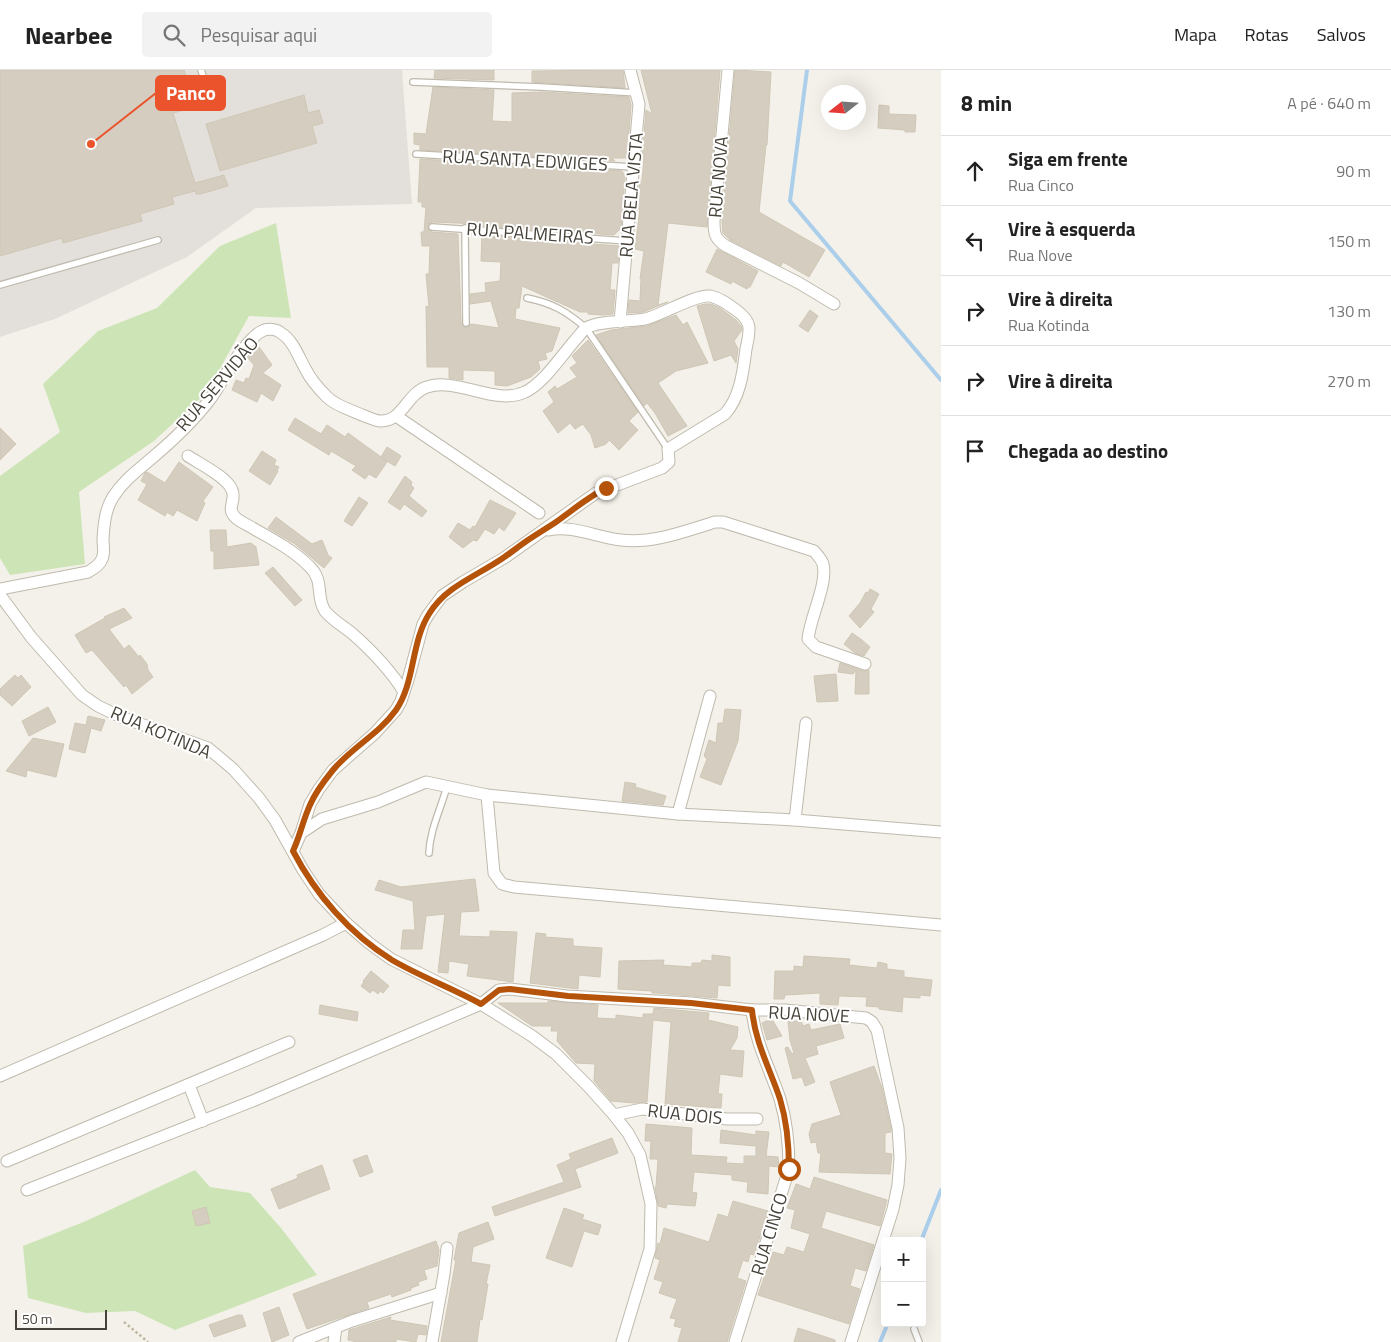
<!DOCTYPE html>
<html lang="pt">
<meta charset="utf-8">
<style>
body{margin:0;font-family:"Titillium Web",sans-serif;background:#f2f2f2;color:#222}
.controls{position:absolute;right:15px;bottom:15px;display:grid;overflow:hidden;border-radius:5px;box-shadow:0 5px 20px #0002}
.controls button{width:45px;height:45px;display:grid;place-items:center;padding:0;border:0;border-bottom:1px solid #e0e0e0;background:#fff;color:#222;font:25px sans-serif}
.compass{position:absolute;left:821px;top:15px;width:45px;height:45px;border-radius:50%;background:#fff;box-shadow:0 5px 20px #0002;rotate:253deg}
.scale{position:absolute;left:15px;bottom:12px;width:92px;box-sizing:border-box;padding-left:5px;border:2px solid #474239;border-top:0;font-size:14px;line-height:18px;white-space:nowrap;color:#474239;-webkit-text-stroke:4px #fff;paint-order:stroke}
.stop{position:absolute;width:15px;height:15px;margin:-11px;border:4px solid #b45309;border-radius:50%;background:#fff}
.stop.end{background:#b45309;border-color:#fff;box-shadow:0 1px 5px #0008}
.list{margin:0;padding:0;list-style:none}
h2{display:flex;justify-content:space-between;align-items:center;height:65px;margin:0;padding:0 20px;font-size:21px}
h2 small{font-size:16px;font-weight:400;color:#767676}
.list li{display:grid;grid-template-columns:32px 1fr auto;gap:15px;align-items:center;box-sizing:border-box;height:70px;padding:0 20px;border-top:1px solid #e0e0e0}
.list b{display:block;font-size:19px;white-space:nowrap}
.list p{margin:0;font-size:16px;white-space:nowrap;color:#767676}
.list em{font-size:16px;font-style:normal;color:#767676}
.icon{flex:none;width:28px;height:28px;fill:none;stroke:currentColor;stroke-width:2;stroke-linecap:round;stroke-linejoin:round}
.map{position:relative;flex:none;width:941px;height:1272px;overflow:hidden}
header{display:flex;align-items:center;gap:30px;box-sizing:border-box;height:70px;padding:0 25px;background:#fff;border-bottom:1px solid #e0e0e0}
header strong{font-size:24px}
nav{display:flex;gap:28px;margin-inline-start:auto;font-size:18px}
.search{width:350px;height:45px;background:#f2f2f2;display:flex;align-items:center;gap:12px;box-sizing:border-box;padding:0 18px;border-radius:5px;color:#767676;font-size:19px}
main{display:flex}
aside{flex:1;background:#fff}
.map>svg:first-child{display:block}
.industrial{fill:#e3e0db}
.green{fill:#cde5b6}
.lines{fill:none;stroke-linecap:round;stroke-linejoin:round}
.stream{stroke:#abceeb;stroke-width:4}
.building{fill:#d5cec0;stroke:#cfc6b4}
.lane-casing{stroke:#bfbaad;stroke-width:8}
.street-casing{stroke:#bfbaad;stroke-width:13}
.path{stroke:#bfb69f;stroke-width:2.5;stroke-dasharray:2.5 2.5;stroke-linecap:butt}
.lane{stroke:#fff;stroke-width:5.5}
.street{stroke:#fff;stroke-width:11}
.route{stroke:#b45309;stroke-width:6}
.labels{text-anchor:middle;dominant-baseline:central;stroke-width:4;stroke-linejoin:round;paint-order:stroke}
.street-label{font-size:18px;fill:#474239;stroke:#fff}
.leader{fill:none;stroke:#ea532b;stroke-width:2}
.callout-dot{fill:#ea532b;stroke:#fff;stroke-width:2}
.callout{fill:#ea532b;stroke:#ea532b;stroke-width:2}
.callout-label{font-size:19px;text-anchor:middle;font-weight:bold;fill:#fff}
</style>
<header>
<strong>Nearbee</strong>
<div class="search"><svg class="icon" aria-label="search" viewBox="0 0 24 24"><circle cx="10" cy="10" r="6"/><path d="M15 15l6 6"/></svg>Pesquisar aqui</div>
<nav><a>Mapa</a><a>Rotas</a><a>Salvos</a></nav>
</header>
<main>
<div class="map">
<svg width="941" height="1272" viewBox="0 0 941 1272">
<rect width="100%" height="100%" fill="#f4f1ea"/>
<path class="industrial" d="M0,0h402l10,134 -156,4 -69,49 -132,62 -55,18z"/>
<g class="green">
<path d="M276,153l15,95 -42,-2 -42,76 -53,49 -75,51 6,72 -75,11 -10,-17v-82l60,-44 -17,-48 55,-53 59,-23 63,-62z"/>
<path d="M195,1100l15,17 40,6 31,35 36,47 -142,55 -40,-19 -49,2 -58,-15 -5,-52 63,-25z"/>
</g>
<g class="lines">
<g class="stream">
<path d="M807,0l-17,131 151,179"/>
<path d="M921,1171l20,-51"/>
<path d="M880,1272l8,-19"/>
</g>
</g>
<g class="building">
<path d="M0,0h184l11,37 -22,6 22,70 29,-8 4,11 -28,8h-4l-1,-3 -23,6 2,7 -34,10 2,7 -79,22 -1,-5 -62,18z"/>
<path d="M435,0h59v10l-60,-2z"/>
<path d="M623,0l2,18 -93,-6v-11z"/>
<path d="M641,0h79l-13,157 -39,-4 -10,82 10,-3 -25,10 -15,1 1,-13 11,1 1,-22h-1l4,-28 -9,-2 5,-41 -3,3 3,-30h2l2,-22h-2l4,-49 6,4z"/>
<path d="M735,0l36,2 -4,73h-1l-7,67 66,38 -16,27 -26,-15 -2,4 -51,-26 -7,-7 -1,-12z"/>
<path d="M433,17l61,3 -2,31 20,1v-29l29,-1 88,5 2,8 -4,53h-15l3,3 -195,-11v-5l-6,-1v-11l12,1z"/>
<path d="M304,25l4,18 11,-3 4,13 -11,3 5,17 -97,28 -14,-47z"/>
<path d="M879,35l10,1v8l27,1 -1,17h-10v-2l-27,-2z"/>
<path d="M420,89l202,12 3,5 -4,52 -7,7 -132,-9v-2l-50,-2 -4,2 -1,3 5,5 26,2 3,88 3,5h4l3,-3 28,4 -8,-27 -21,3v-10l16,-2 -1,-9 15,-2 1,-19 -20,-1 1,-26 137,11 -1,17h-6l-2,27h5l-2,24 -10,1 -15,-1v-2h-8l-58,-26 -3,22h-3l-1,11 45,9 -8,23 -7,2 2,6 -9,2 2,8 -9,8 -24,9 -12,-1v-14l-32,-1v10l-14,-2v-11h-22l-1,-61 3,1 -3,-33h3l1,-28h-8l-1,-14h3l2,-25h-4v-5h-4z"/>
<path d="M717,179l41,22 -8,16h-2l-1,2 -15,-8 -1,3 -25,-12z"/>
<path d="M705,234h6l9,4 16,12 5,6 1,4 -8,11 4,8 -2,14 -5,-8 -17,6 -17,-55z"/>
<path d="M810,240l8,6 -10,16 -9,-6z"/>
<path d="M676,245l7,10 4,-3 21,41 -32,8 -18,12 29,43 -19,10 -13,-23 -8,-10 -3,3 -48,-71 15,-5 36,-4z"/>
<path d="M588,270l50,72 -9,9 9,9 -19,20 -10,-10 -3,4 -11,4 -4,-13 -8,-11 -8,5 -5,-6 -12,10 -15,-22 11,-9 -6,-10 7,-6 2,3 20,-12 -7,-9 7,-5 -5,-7z"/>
<path d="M257,274l15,21 -9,8 18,12 -8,16 -12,-8 -4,9 -25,-12 4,-10 8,3 2,-5 3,1 5,-14 -7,-8z"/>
<path d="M295,348l26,16 6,-9 18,12 3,-4 33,24 6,-10 14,9 -6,10 -13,-8 5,4 -11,16 -7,-4 -4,5 -13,-9 4,-4 -25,-15 -2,4 -41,-25z"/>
<path d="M0,358l16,16 -16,16z"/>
<path d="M262,381l14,9 -2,5 5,2 -2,3 1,1 -8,14 -21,-14z"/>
<path d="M179,392l34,25 -10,14 2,2 -8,18 -20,-11 -4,6 -6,-4 -2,4 -27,-16 9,-16 -6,-3 4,-8 2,-1 18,11z"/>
<path d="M405,406l7,6 -1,3 3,3 -5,8 18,15 -5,6 -18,-13 -4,6 -12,-8z"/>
<path d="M359,427l9,6 -16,23 -8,-5z"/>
<path d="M490,430l26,13 -12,18 -5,-4 -5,7 -9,-5 -8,12 -4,-1 -10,8 -14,-11 9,-14 12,7 3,-4 2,1z"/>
<path d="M276,447l36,27 10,-4 6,15 4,3 -8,10 -29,-24 -27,-16z"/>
<path d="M210,460h16l1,17 24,-4 5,4 3,18 -45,4v-18h-3z"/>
<path d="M273,497l29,33 -7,6 -30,-33z"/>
<path d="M870,519l9,5 -8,15 3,3 -14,16 -11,-12 11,-13 6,-11 2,1z"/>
<path d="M124,538l8,10 -23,11 15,20 5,-4 10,12 1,-2 7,9 1,6 5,7 -21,17 -6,-9 -2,2 -32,-37 -6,3 -11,-18 30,-17 -1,-1z"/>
<path d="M852,563l10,7 8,7 -6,9 -9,-3 -11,-9z"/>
<path d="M840,593l23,8 6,-1v24h-14l1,-24 -3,4 -15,-2z"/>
<path d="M836,604l2,27 -21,1 -3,-26z"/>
<path d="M15,605l3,3 3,-3 10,12 -19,19 -12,-11v-6z"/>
<path d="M48,637l8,15 -27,14 -7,-15z"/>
<path d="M725,639l16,1 -3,31 -17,44 -21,-8 7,-18 -3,-3 5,-16 7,3 2,-20h5z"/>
<path d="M88,646l17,4 -4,11 -10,-3 -6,25 -16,-4 6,-26 11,2z"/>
<path d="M33,668l31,6 -8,33 -29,-7 -1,7 -20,-6z"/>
<path d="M625,712l11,2 -1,3 31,9 -3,9 -41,-4z"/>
<path d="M475,809l4,32 -18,1 -2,24 31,1v-6l27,1 -4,50 -46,-6 2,-12 -20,-3 -1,12 -10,-1 7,-58 -19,2 -4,33h-21l2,-19h12l-2,-29 -38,-11 4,-10 22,7z"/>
<path d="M536,863l10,1 -1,3 28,2v7l29,2 -2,29 -21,-2 -1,14 -48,-6z"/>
<path d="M712,885l18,2v29l-12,-1 -1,13 -62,-5h-3v-2l-34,-2 1,-28 45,-1 -1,5 29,2v-4h9l1,-3 10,1z"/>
<path d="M804,886l46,3 -1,6 28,3 1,-6 9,2v5l17,2v6l28,3 -2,16 -10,-1v3l-17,-1 -1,15 -23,-3v-2l-13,-1 1,-9 -28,-1 -1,9 -18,-1v-11l-35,2 -1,4h-10l1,-28h19v-5l9,1z"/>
<path d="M371,901l18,15 -6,7 -3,-2 -2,3 -5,-4 -3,3 -9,-7 3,-4 -1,-1z"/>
<path d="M548,931l50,4 -1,13 19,1v-4l27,3v-4h10l1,-6 55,5 -1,7 30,7 -1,11 -7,12 14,1 -2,26 -22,-3 -2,20h4l-1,14 -56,-4 6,-82 -18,-2 -6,82 -13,1 -23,-2 -17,-20 1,-17 -19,-1 -19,-22 1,-10h-7l1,-5h-20l-34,-23h50z"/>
<path d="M320,935l38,7 -1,9 -38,-7z"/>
<path d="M766,951h7l9,15 -15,4 -5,-17z"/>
<path d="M788,951h13l2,5 6,-2 2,6 29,-6 4,14 -28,8 2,8 -13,4 10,24 -10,4 -3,-9 -9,2 -8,-31 3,-1 4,7 2,-1 -4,-13z"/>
<path d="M874,996l8,22 9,41v3l-6,1v20l7,1 -2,20 -71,-2 2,-19h-3l-2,-11 -5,1 -2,-9 3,-10 29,-9 -11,-33z"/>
<path d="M646,1054l46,4 -1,27 36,2 -1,6 18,1v-8h12v-10l-36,-3 1,-13 35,5v-4l13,1 -3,24 12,1 1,10 -10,-1 -1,28 -21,-2 1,-10 -16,-2v-5l-38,-3 -2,20 5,1 -2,13 -28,-2 -1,4 -8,-2 -3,-19h1l2,-28h-8l1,-18h-6z"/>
<path d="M612,1068l6,15 -43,16 6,18 -86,29 -3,-9 72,-25 -7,-17 14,-6 -2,-5z"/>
<path d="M367,1085l6,17 -13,5 -7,-17z"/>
<path d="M322,1095l8,24 -51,20 -8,-20 27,-11 -1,-3z"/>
<path d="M814,1107l73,23 -7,26 -54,-15 -5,17 53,17 -8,26 -11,-3 -5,18 10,3 -11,35 -91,-29 15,-43 11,3 3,-8 17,5 6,-18 -19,-6 4,-18 -8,-2 9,-24 14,5z"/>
<path d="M733,1131l35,10 -14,44 -4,-1 -2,8 -5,-2 -6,18 9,3 -19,61h-49l4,-14 -8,-2 2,-7 -6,-1 7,-19 -18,-6 4,-11 -9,-3 6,-19 -5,-2 3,-15 2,1 4,-16 45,14 9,-28 10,3z"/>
<path d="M206,1137l4,16 -14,3 -4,-15z"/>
<path d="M564,1138l20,7 -2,4 19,6 -3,10 -14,-4 -12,36 -26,-9z"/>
<path d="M488,1152l6,17 -21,8 -2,15 19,3 -4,19h2l-6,36 -2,-1 -3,23h-36l15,-82h-2l5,-27z"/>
<path d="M436,1171l3,9 -2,16 -13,4 3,9 -9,3 1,3 -8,3v2l-19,7 -1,-3 -24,8 2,6 -62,21 -14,-35z"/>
<path d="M279,1237l10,28 -17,7 -9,-29z"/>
<path d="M238,1245h4l4,11 -32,11 -5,-12z"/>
<path d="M391,1247l-1,3 37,6 -1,9 -8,-1 -2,8 -20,-3v3h-39l-9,-2 1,-10z"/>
<path d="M798,1258l37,12v2h-41z"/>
</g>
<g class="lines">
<g class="lane-casing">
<g id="lane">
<path d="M201,0l12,36"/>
<path d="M413,12l128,5 96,6"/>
<path d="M416,84l218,13"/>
<path d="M432,157l195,14"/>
<path d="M465,158l1,95"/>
<path d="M0,215l158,-45"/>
<path d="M527,228c25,5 39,13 59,30l82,121"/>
<path d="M429,783c1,-24 12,-44 18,-67"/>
<path d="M914,1259l5,13"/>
</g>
</g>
<g class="street-casing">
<g id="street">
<path d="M728,0l-14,151c0,13 1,18 12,25l73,37 35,21"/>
<path d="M620,252l19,-218 -9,-34"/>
<path d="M396,346l143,97"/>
<path d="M188,386c12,8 39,21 44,34 5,11 -7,18 4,28 6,5 14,8 20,12 18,10 38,21 53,36 16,15 6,30 16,45 8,10 20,16 29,24 19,17 37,36 50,57"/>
<path d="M548,460c26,-5 47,7 73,10 32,4 64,-9 94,-18h8l91,29c3,4 7,7 9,13 5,20 -13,53 -15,75l8,8 49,17"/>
<path d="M0,519l88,-17c6,-4 11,-6 14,-13 3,-6 1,-13 1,-20 1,-15 2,-29 10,-42 10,-16 25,-27 39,-39 19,-16 44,-40 59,-60 12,-17 33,-58 51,-67 6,-3 15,-2 19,2 12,7 18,25 25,37 5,10 13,19 21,27 9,9 24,13 35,18 6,2 13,6 19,6 22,0 26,-28 46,-34 30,-10 69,19 98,5 18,-8 37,-37 51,-53 3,-3 7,-9 10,-11 13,-8 43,-6 59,-9 17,-4 51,-25 65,-23 10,2 18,8 26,14 17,12 14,20 10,39 -3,22 -5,47 -21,65l-57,35 1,13 -7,6 -66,25 -92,65 -41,24 -21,14 -14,19 -5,9 -15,56 -7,21 -5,9 -21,23 -42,37 -14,19 -9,15 -9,29 -8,18"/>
<path d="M0,525l31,42 51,58 16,11 23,11 87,31 25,21 26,29 16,22 28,50 16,24 27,29 23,20 22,16 90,45 51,32 24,18 32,32 26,29 14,18 12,22 11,49 -1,45 -28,93"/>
<path d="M487,725l7,78 8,11 12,3 427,38"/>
<path d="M678,744l32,-118"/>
<path d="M795,750l11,-97"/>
<path d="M301,763l21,-14 56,-17 48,-20 61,13 191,19 117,6 146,12"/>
<path d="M0,1006l323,-141 23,-12"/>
<path d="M189,1015l14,36"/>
<path d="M614,1045l28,-6 85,10h30"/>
<path d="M7,1091l282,-119"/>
<path d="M27,1120l228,-90 226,-96 18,-14 11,-1 57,7 124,7 61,7h33l81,8 6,4 5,8 21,98 2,30 -2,27 -5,24 -42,133"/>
<path d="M299,1272l53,-21 89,-28"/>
<path d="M334,1272l2,-14"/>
<path d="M432,1272l12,-68 3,-26"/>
<path d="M735,1272l54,-173c0,-24 -2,-47 -9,-70 -10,-30 -25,-57 -28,-89"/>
</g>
</g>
<path class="path" d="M124,1252l24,20"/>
<use href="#lane" class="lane"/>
<use href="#street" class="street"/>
</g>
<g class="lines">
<path class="route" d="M606,418c-18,9 -33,22 -50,34 -9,6 -19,12 -28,18 -9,6 -16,12 -25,18 -26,18 -57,28 -74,56 -18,28 -14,69 -33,96 -17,24 -45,38 -63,60 -9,11 -18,23 -23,35 -7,15 -10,31 -17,46 23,44 57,83 99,109 29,17 60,28 89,44l18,-14 11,-1 58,7 123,7 61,7c3,32 18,59 28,89 7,23 9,46 9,70"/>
</g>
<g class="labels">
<g class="street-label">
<text transform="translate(525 90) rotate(3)">RUA SANTA EDWIGES</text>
<text transform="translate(718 107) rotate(-85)">RUA NOVA</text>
<text transform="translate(631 125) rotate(-85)">RUA BELA VISTA</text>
<text transform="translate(530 163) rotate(4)">RUA PALMEIRAS</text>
<text transform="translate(217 314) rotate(-50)">RUA SERVIDÃO</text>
<text transform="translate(161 662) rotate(23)">RUA KOTINDA</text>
<text transform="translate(809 944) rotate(3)">RUA NOVE</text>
<text transform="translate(685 1044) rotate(6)">RUA DOIS</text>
<text transform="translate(769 1164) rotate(-73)">RUA CINCO</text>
</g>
</g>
<path class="leader" d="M91 74L156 23"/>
<circle class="callout-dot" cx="91" cy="74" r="5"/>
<rect class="callout" x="156" y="6" width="69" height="34" rx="5"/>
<g class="callout-label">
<text x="191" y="30">Panco</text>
</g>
</svg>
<div class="controls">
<button>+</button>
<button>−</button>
</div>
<svg class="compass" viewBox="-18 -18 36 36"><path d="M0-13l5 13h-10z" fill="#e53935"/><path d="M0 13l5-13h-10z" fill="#767676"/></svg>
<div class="scale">50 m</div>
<div class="stop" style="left:789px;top:1099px"></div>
<div class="stop end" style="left:606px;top:418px"></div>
</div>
<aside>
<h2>8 min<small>A pé · 640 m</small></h2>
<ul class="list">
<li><svg class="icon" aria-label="ahead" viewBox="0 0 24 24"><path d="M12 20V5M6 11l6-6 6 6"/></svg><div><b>Siga em frente</b><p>Rua Cinco</p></div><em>90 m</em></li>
<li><svg class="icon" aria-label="left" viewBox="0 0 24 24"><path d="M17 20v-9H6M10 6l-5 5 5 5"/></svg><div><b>Vire à esquerda</b><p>Rua Nove</p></div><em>150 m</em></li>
<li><svg class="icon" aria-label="right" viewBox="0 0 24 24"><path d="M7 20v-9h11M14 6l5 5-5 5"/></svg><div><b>Vire à direita</b><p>Rua Kotinda</p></div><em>130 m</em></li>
<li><svg class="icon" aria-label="right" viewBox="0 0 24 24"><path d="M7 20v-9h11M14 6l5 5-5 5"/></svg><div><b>Vire à direita</b></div><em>270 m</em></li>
<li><svg class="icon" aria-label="arrive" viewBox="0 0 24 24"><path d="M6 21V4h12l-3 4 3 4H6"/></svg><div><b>Chegada ao destino</b></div></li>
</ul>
</aside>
</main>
